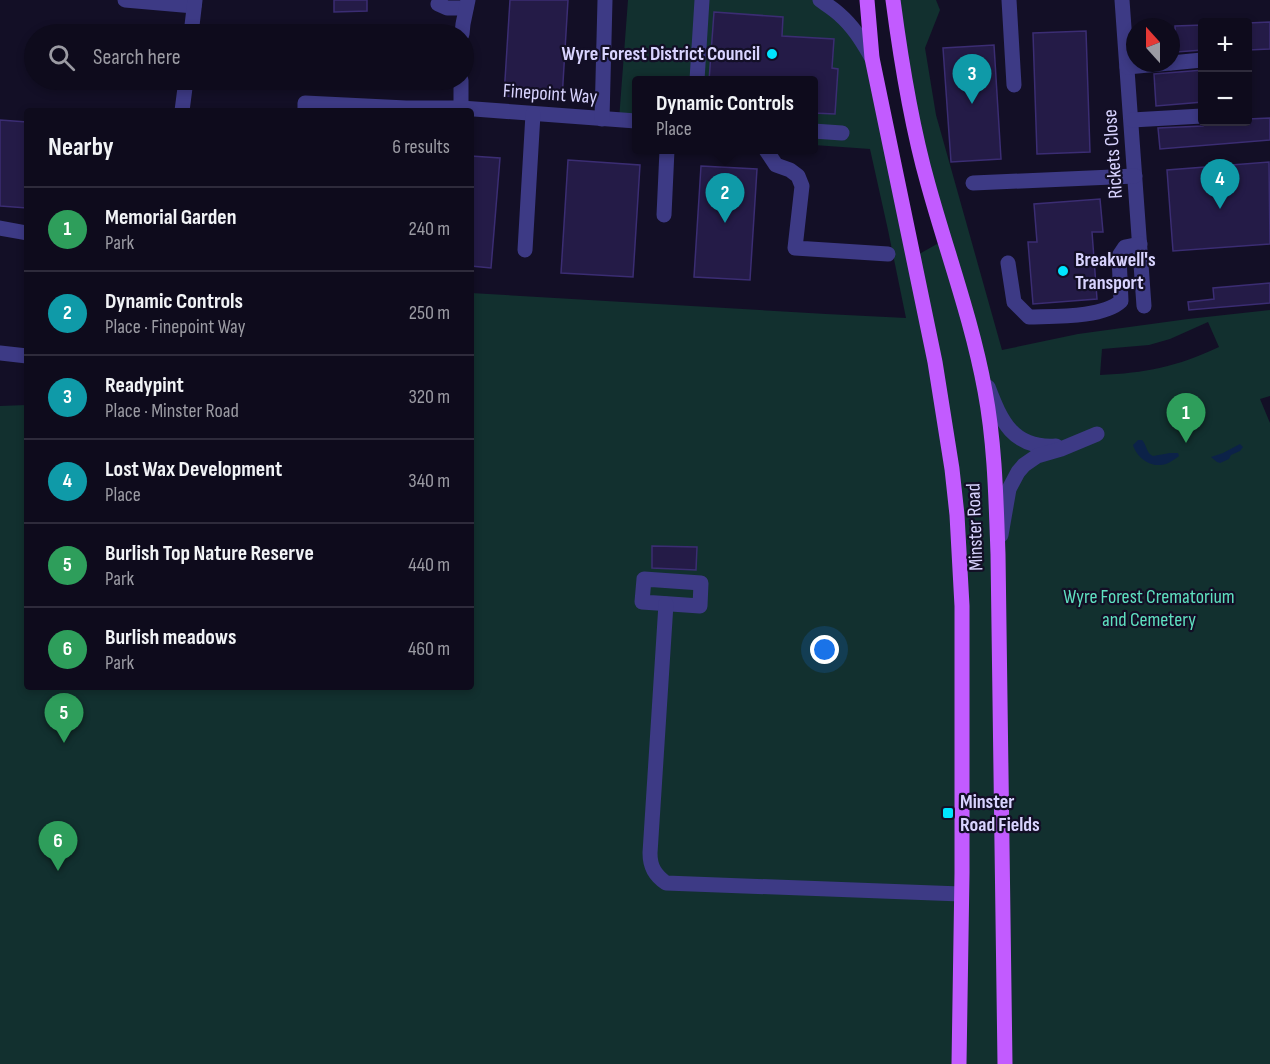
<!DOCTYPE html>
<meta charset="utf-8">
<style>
body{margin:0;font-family:"Sofia Sans Condensed",sans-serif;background:#171425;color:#f1f3f6}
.controls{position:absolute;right:18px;top:18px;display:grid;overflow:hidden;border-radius:6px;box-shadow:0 3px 9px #0003}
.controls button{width:54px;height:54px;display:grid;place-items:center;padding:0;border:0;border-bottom:2px solid #2e2b3b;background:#0e0b1c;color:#f1f3f6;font:30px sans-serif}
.compass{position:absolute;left:1126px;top:18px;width:54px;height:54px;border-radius:50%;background:#0e0b1c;box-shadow:0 3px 9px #0003;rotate:339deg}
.you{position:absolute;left:825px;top:650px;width:21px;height:21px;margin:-15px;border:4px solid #fff;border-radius:50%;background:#1a73e8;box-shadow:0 0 0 9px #1a73e833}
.badge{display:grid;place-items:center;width:39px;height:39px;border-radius:50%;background:#0f766e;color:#fff;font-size:20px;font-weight:700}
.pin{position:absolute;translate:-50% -50px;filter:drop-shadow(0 2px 3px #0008)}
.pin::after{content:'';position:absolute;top:32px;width:21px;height:18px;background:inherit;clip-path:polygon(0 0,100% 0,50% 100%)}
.popup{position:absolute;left:632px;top:76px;width:186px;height:78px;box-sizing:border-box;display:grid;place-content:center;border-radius:6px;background:#0e0b1c;filter:drop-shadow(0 2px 4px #0005);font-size:20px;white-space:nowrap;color:#9b9ba3}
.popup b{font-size:22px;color:#f1f3f6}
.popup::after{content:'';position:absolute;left:50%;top:100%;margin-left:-12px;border:12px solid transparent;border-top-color:#0e0b1c}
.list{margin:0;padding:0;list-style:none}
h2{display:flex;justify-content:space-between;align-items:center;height:78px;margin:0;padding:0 24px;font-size:26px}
h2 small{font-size:20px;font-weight:400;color:#9b9ba3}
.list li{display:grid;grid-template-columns:39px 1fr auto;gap:18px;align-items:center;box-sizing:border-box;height:84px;padding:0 24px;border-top:2px solid #2e2b3b}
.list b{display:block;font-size:22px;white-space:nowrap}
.list p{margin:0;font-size:20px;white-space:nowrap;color:#9b9ba3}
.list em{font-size:20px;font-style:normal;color:#9b9ba3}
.icon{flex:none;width:33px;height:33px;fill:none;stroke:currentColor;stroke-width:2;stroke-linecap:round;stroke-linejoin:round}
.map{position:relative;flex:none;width:1270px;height:1064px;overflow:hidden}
.search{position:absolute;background:#0e0b1c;box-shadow:0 3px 9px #0003;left:24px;top:24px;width:450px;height:66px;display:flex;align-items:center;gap:15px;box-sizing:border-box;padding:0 21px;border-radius:33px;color:#9b9ba3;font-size:22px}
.panel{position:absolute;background:#0e0b1c;box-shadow:0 3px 9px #0003;left:24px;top:108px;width:450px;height:582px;border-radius:6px}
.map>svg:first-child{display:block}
.green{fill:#12302f;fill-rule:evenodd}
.water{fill:#0c2248}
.building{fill:#241b47;stroke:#3b2d73;stroke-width:1.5}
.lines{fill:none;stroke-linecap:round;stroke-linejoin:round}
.minor{stroke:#3d3a85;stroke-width:15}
.major{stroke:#c25bff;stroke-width:15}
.poi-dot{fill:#00e5ff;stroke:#130f26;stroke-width:2}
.labels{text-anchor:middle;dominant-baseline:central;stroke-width:4.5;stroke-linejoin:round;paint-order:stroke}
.poi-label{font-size:20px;font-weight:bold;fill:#d9d4ff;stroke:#130f26;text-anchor:start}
.street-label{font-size:20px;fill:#d9d4ff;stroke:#130f26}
.park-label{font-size:20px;fill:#5fe0c0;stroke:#130f26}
</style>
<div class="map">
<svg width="1270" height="1064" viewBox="0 0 1270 1064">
<rect width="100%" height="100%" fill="#130f26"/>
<path class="green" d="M628,0h192l41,39 53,218 30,-17 -51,-240h43l4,10 -15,38 11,67 66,235 76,-16 110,-15 82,-9v86l-10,3 10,24v641h-1270v-658l27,-1v282h444v-394l355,21 80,4 -18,-88 -18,-81 -56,-4 -1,-65h-177v41l-17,-1zM1208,322l11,25c-42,20 -74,26 -119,28l2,-26 47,-4 21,-6z"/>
<g class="water">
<path d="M1138,440h4c5,5 4,13 11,16l17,-3h8l1,3c-5,4 -12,9 -19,9 -12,1 -24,-9 -27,-20z"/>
<path d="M1240,444l3,3 -3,4 -9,4 -2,4 -9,4 -3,-1 -6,-5 12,-4z"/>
</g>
<g class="building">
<path d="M334,0h33v11l-33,1z"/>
<path d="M510,0h58l-6,99 -58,-3z"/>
<path d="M714,12l69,5 -1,19 52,3 -2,29 6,1 -3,45 -22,-1v-32h-104z"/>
<path d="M1270,22v27l-22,1v-27z"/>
<path d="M1203,25v25l-27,2 -1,-26z"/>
<path d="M1086,31l4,121 -53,2 -4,-121z"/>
<path d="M994,45l7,114 -50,3 -8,-114z"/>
<path d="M1203,70v32l-47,4 -2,-32z"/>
<path d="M1270,118v22l-110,9 -2,-21 45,-2 6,-4h39v-3z"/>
<path d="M0,120l27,2v86l-27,-2z"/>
<path d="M471,156l29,2 -9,110 -20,-2z"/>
<path d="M568,160l72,5 -7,112 -72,-4z"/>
<path d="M1269,162l1,82 -97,7 -6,-81z"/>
<path d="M701,166l56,3 -7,111 -56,-3z"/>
<path d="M1100,199l3,33h-11l5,67 -64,5 -5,-62h9l-3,-38z"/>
<path d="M1270,283v20l-81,7 -1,-8 26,-3 -1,-11z"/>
<path d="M652,546l45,1 -1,23 -44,-2z"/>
</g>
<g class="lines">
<g class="minor">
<path d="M125,0l69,6"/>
<path d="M820,0c7,5 14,9 20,15 14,12 23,28 32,43"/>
<path d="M1009,0l5,85"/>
<path d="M1122,0l22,306"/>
<path d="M438,4l9,4h19"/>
<path d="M191,34l4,-34"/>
<path d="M462,34l1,-10 5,-24"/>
<path d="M1171,63l31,-3"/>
<path d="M1127,67l43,-4"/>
<path d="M461,80v28"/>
<path d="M697,80l5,-80"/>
<path d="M182,111l4,-31"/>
<path d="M305,111v-8l101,5h55l175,13"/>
<path d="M602,119l3,-119"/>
<path d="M1132,120l70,-4"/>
<path d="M813,131l29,2"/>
<path d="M766,150l10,15 14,5 8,6 4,10 -7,62 93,6"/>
<path d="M973,183l162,-7"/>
<path d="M664,215l3,-65"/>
<path d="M0,228l27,5"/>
<path d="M525,250l8,-136"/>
<path d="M1008,263l6,39 15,15c24,-1 74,1 92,-16l-2,-45 6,-9 15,-3"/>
<path d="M0,353l27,3"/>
<path d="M988,387c13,34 25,62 68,59"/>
<path d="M1001,535l8,-46 9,-17 6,-7 13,-9 24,-7 36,-15"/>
<path d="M644,579l57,4 -1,23 -58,-4z"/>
<path d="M666,604l-16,249c0,14 5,22 16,30l295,11"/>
</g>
<g class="major">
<path d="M867,0l5,58 63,304 17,107 5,46 5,91v267l-3,191"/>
<path d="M893,0c8,61 18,124 35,184 19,69 44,136 57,207 10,53 11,109 13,163l7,510"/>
</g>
</g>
<g class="poi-dot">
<circle cx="772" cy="54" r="6"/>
<circle cx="1063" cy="271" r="6"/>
<rect x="942" y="807" width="12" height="12" rx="3"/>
</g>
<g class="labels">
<g class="poi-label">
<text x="760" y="54" text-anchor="end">Wyre Forest District Council</text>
<text x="1075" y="260">Breakwell's<tspan x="1075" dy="23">Transport</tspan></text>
<text x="960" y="802">Minster<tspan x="960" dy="23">Road Fields</tspan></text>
</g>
<g class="street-label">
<text transform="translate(550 94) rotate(4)">Finepoint Way</text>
<text transform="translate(1113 154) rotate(-94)">Rickets Close</text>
<text transform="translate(975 527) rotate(-92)">Minster Road</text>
</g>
<g class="park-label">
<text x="1149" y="597">Wyre Forest Crematorium<tspan x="1149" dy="23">and Cemetery</tspan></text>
</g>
</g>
</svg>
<div class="controls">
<button>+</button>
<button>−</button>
</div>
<svg class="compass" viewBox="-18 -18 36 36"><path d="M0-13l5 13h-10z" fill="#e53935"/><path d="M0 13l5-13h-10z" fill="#9b9ba3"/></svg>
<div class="you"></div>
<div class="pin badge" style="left:1186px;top:443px;background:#2e9e5b">1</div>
<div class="pin badge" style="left:725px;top:223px;background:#0f9aa8">2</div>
<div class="popup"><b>Dynamic Controls</b>Place</div>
<div class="pin badge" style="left:972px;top:104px;background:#0f9aa8">3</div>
<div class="pin badge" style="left:1220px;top:209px;background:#0f9aa8">4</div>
<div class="pin badge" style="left:64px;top:743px;background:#2e9e5b">5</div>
<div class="pin badge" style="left:58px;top:871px;background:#2e9e5b">6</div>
<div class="search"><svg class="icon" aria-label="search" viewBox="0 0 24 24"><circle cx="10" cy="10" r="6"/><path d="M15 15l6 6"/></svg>Search here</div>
<section class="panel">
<h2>Nearby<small>6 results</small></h2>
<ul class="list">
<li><span class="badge" style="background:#2e9e5b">1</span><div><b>Memorial Garden</b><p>Park</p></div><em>240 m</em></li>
<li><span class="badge" style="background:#0f9aa8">2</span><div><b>Dynamic Controls</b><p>Place · Finepoint Way</p></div><em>250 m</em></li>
<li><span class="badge" style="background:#0f9aa8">3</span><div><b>Readypint</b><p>Place · Minster Road</p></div><em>320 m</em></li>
<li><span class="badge" style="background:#0f9aa8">4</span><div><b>Lost Wax Development</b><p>Place</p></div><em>340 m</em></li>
<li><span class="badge" style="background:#2e9e5b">5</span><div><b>Burlish Top Nature Reserve</b><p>Park</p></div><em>440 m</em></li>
<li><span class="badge" style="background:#2e9e5b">6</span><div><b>Burlish meadows</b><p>Park</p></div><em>460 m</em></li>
</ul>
</section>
</div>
